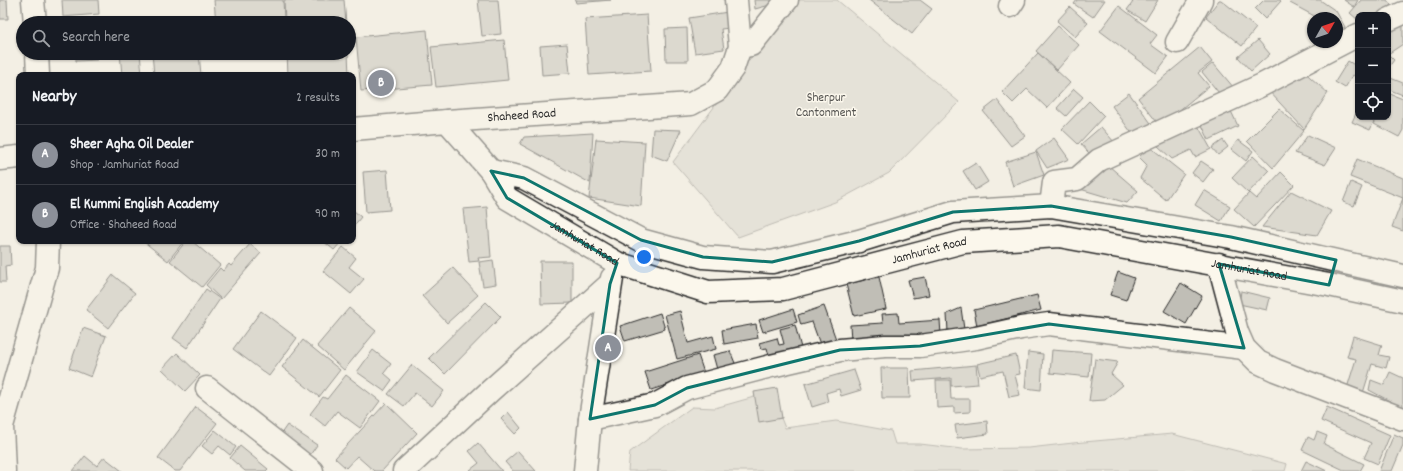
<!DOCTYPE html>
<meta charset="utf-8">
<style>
body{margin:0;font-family:Dekko,sans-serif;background:#242831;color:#f1f3f6}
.controls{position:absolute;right:12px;top:12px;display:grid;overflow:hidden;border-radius:8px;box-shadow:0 1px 3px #0004}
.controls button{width:36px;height:36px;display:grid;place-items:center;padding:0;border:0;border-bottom:1px solid #363941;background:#171b24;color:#f1f3f6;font:20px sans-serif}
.compass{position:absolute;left:1307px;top:12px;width:36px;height:36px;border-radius:50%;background:#171b24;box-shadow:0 1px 3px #0004;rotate:50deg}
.you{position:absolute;left:644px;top:257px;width:14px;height:14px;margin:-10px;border:3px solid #fff;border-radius:50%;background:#1a73e8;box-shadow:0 0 0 6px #1a73e833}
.badge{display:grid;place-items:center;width:26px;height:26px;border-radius:50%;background:#8c9099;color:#fff;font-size:13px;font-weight:700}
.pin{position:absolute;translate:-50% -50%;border:2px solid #fff;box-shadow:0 1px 4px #0006}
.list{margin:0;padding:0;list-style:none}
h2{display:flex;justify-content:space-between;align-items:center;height:52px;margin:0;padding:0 16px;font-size:17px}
h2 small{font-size:13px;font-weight:400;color:#9ea1a6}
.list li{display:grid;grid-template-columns:26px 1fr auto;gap:12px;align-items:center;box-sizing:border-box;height:60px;padding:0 16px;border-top:1px solid #363941}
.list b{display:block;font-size:15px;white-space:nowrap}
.list p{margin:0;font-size:13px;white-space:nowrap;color:#9ea1a6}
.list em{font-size:13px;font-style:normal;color:#9ea1a6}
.icon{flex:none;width:22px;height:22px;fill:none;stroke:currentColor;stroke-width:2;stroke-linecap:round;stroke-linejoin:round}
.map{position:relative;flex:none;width:1403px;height:471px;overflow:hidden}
.search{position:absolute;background:#171b24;box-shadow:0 1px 3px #0004;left:16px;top:16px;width:340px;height:44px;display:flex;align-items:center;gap:10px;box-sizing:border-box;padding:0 14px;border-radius:22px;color:#9ea1a6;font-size:15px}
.panel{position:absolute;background:#171b24;box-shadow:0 1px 3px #0004;left:16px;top:72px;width:340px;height:172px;border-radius:8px}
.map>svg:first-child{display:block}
.green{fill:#d5d2c9;stroke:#807e7a}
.building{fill:#c0beb6;stroke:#2b2b2b}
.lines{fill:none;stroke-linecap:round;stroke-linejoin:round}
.minor-casing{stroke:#2b2b2b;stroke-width:25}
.major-casing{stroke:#2b2b2b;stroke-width:25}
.minor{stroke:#fbf7ec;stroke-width:22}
.major{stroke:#fbf7ec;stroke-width:22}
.marked{fill:none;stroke:#0f766e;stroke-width:3;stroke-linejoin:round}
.labels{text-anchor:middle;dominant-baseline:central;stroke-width:3;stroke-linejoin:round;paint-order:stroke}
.park-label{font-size:13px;fill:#565552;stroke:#fbf7ec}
.street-label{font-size:13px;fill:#2b2b2b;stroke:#fbf7ec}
</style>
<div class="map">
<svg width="1403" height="471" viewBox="0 0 1403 471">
<rect width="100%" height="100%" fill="#f3efe4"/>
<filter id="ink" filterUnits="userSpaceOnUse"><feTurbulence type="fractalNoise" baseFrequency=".025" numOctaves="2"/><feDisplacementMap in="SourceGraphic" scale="8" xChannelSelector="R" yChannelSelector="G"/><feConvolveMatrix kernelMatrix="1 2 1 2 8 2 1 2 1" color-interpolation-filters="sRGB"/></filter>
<g filter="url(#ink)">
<g class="green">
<path d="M794,0h43l122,102 -70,71 -54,29 -97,35 -65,-75z"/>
<path d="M772,396l13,32 51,-7 55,10 4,13h25l42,5 67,-1 44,-5 99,-9 115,30 -2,7h-657l2,-19 62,-45 23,1 39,-11z"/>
</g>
<g class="building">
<path d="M0,0h7l1,19h-8z"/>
<path d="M62,0h36l1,14 -36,3z"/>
<path d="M214,0h69l1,19 -33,2v2h-35z"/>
<path d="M284,0h60l2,23h-61z"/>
<path d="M478,0h20l3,34 -19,2z"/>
<path d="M575,0h36l-35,3z"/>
<path d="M754,0h20l-4,5 -15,4z"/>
<path d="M869,0h51l12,9 -20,25z"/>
<path d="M1077,0h28l-12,17 -19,-13z"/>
<path d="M1129,0h29l-13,21 -18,-11 6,-8z"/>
<path d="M1219,0h2l35,28 -14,18 -36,-29z"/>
<path d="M1264,0h16l1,1 -16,18 -10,-10z"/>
<path d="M1292,0h28l16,11 9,16 -8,4v-13h-19l-28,-15z"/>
<path d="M1344,0h14l-4,7z"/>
<path d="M1361,0h26l4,5 -12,10h-21v5l-8,-7z"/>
<path d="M1119,6l38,29 -7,9 18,13 -12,16 -56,-42z"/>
<path d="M1070,7l18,16 -13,14 -18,-16z"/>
<path d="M728,12l2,16 -9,1 3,20 -29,4 -6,-35z"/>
<path d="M647,15l4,56 -62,4 -4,-56z"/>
<path d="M196,17v6h-47v-2z"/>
<path d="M1403,18v26l-15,10 6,6 -6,8v-42z"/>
<path d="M96,21v2h-37z"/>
<path d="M1058,26l21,19 -22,25 -21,-19z"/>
<path d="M687,28l1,33h-22l-1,-32z"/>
<path d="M427,30l5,55 -71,6 -5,-54z"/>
<path d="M504,40l4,40 -72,7 -5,-40z"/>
<path d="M1258,40l12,14 -19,17 -13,-14z"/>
<path d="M567,44l3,29 -28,2 -2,-29z"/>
<path d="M1200,47l12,15 -14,11 11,13 -49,40 -22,-28z"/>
<path d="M76,53h21v7l-21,1z"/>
<path d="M120,53h20l2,22h-20z"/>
<path d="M152,53h47l2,22h-47z"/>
<path d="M287,53h61l1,22h-61z"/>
<path d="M1038,53l32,30 -23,25 -20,-19 -14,14 -11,-11z"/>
<path d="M1348,61l10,6v11l-5,-3 -8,13 -10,-6z"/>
<path d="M1213,63l21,25 -11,10 -21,-26z"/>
<path d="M1301,69l27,24 -24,36 -37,-40z"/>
<path d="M1388,77l15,6v12l-13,-5 -2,4z"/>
<path d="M1074,89l9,8 -17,19 -9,-8z"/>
<path d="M1129,93l24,33 -17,13 -24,-33z"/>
<path d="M1390,94l13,5v31l-4,7 -25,-13 4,-7h10v-19z"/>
<path d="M997,100l28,36 -14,10 -28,-35z"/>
<path d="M1089,101l15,15 -26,28 -16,-15z"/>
<path d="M1230,109l8,17 -29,14 -8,-17z"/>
<path d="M1279,109l25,22 -31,37 -26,-27z"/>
<path d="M1358,109v8h18l-6,13 -18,-8z"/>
<path d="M1197,124l14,25 -16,8 -4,-7 -19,9 -15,-14z"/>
<path d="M1101,127l14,16 -20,17 -14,-16z"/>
<path d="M653,129l28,1 -14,31 -16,-6z"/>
<path d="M593,133l-3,50 -70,-39 4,-7z"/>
<path d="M1308,135l28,13 -11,17 -30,-12z"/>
<path d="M1054,138l15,21 -22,9 -11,-17z"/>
<path d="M596,139l49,3 -4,64 -52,-8z"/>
<path d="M1223,140l5,7 -10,8 -6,-7z"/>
<path d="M1238,140l15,11 -7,10 -15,-12z"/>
<path d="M1150,147l34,27 -18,26 -26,-22 7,-13 -8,-8z"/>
<path d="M1036,152l8,23 -31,11 -8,-24z"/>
<path d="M1253,156l16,15 -21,22 -16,-15z"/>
<path d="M1357,159l46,19v20l-53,-21z"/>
<path d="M1201,161l12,8 -10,13 -11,-9z"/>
<path d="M976,163l12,19 -13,8 -12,-19z"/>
<path d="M1109,166l29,25 -11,12 -47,-14z"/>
<path d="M387,170l3,40 -24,2 -3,-40z"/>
<path d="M1281,172l13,13 -40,42 -20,-18 15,-16 7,6z"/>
<path d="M1351,182l11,5 -8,19 -11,-4z"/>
<path d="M1204,190l26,16 -9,15 -26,-16z"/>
<path d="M1291,191l40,20 -14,24 -55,-8z"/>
<path d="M1403,198v33l-11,-4z"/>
<path d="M487,207l4,50 -13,1 1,3 -10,1 -6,-53z"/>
<path d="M353,210l8,7 -8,10z"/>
<path d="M143,241h41l-16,20z"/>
<path d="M186,241h6l28,24 -18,22 -32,-26z"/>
<path d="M323,241h19l-8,9z"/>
<path d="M250,244l11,9 -40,46 -15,-14 14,-17 3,3 6,-7 2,2z"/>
<path d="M0,246h10l1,19 -6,1 1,16h-6z"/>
<path d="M343,247l13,11 -7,9 15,12 -13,15 -28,-23z"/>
<path d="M493,260l3,24 -13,2 -4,-24z"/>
<path d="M540,261h32v42l-31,1z"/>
<path d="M453,268l25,27 -31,28 -25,-27z"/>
<path d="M1118,272l16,6 -8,22 -16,-5z"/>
<path d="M113,275l22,18 -27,35 -22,-18z"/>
<path d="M879,277l7,32 -32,7 -8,-32z"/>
<path d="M925,277l4,18 -16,3 -5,-18z"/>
<path d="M1181,283l21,13 -16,28 -22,-13z"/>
<path d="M206,289l14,10 -33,49 -14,-10z"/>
<path d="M1241,291l29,7 -3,12 -28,-6z"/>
<path d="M1037,295l4,15 -64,16 -3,-16z"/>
<path d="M486,302l15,15 -56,57 -16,-16z"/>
<path d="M824,306l13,36 -16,5 -9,-25 -11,3 -3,-10z"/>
<path d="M349,308l27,23 -32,39 -27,-24z"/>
<path d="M961,308l3,21 -16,3 -1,-18z"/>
<path d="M793,309l4,13 -34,10 -4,-12z"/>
<path d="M261,311l36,27 -28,38 -36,-27z"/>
<path d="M680,311l8,32 25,-7 3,13 -39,10 -12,-44z"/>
<path d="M660,313l5,16 -40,12 -5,-15z"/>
<path d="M898,313l1,10 41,-3 1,15 -90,5 -1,-15 33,-2 -1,-9z"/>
<path d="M756,324l2,14 -34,6 -2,-14z"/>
<path d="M795,325l6,23 -32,8 -2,-8 -6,1 -2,-6 18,-5 2,7 5,-1 -4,-15z"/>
<path d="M83,328l23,8 -15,41 -22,-9z"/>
<path d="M1353,336l29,9 -3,10 10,2 -3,11 -14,-4 -9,29 -16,-5 9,-29 -9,-2z"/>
<path d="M303,340l37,30 -21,27 -37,-30z"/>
<path d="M373,350l18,14 -7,9 8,7 -8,11 -27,-19z"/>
<path d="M1052,350l39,3 -2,24 -39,-4z"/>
<path d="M730,351l7,17 -19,5 -5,-18z"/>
<path d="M1028,352l15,2 -2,36 -16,-2z"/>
<path d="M177,353l23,22 -15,16 -23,-22z"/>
<path d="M698,355l6,18 -53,17 -6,-18z"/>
<path d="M1016,355l4,19 -5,1 5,20 -11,2 -6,-26 -23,5 -3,-12z"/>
<path d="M1095,359l23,3 -7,12 12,11 -18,15 -16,1z"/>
<path d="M412,365l32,26 -12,15 -17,-13 -11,13 -16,-12z"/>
<path d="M976,365l2,19 -27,2v-8l-38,3 -1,-10z"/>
<path d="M881,368h28l1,30h-28z"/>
<path d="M854,370l7,20 -20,6 -2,-7 -13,4 2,9 -16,5 -7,-23z"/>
<path d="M1390,372l13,6v30l-34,-18 2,-10 13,5z"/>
<path d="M346,375l34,26 -20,27 -23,-17 -12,15 -15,-12 13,-17 4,2z"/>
<path d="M936,380h14l1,19h19v13l-16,1v-6l-17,1z"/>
<path d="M777,388l5,30 -23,4 -5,-30z"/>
<path d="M386,403l31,30 -35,38h-8l-17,-15 -11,12 -11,-10z"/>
<path d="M196,407l21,16 -37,48h-5l-17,-13z"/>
<path d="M1327,407l63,28 -12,29 -14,-6 7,-15 -50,-22z"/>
<path d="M508,412l13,16 -6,6 -14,-15z"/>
<path d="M987,421l1,13 -31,4 -2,-13z"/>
<path d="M287,425l30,20 -9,13 -30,-20z"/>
<path d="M215,430l21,17 -6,8 -11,-9 -7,8 -10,-8z"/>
<path d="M1317,432l10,4 -3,8 40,20 -4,7h-14l-44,-21 6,-13 6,3z"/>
<path d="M1394,434l9,4v7l-11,26h-13z"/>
<path d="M478,443l24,28h-31l-1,-1 9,-7 -10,-12z"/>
<path d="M240,446l28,23 -2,2h-21l-15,-13z"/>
<path d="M518,451l18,20h-23l-8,-9z"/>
<path d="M85,456l12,10 7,-9 18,14h-49z"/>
<path d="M1306,461l21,10h-26z"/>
</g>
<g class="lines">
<g class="minor-casing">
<g id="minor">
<path d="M1010,6l4,-6"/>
<path d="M1388,20l15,-7"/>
<path d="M1177,42l24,-42"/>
<path d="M740,47l11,-2 36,-45"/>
<path id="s1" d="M447,121l244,-17 26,-14 16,-22 7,-21 -4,-47"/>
<path d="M1051,206l3,-24 23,-3 22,-19 163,-75 96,-50"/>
<path d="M1219,264l18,68 7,16 14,14 17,8 128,49"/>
<path d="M207,388l105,83"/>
<path d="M590,419l65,-14 32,-17 84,-22 69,-16 45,-4h35l56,-8 45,-10 28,-4 195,24"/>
<path d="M4,471l-2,-45 45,-158 1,-27"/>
<path d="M404,471l86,-80 120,-107"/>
<path d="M585,471l5,-52 22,-141"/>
</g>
</g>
<g class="major-casing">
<g id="major">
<path d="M33,0l2,23"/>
<path d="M37,53l1,22"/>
<path id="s2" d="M353,129l94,-8 44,50 16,27 110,65 91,29 75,-3 180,-47 96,-6 270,49 74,16"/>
<path d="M0,159l19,-2"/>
<path d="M491,171l33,7 117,62 62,17 69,5 87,-21 94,-29 98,-6 180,31 172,39"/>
</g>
</g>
<use href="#minor" class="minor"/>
<use href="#major" class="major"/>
</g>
</g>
<path d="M0 0H1403V471H0ZM491,171l33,7 117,62 62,17 69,5 87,-21 94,-29 98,-6 180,31 105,23 -7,25 -110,-21 25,84 -195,-24 -129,22 -80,4 -153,38 -32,17 -65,14 20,-135 7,-21 -110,-65z" fill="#f3efe4" fill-opacity=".55" fill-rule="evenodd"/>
<path class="marked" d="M491,171l33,7 117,62 62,17 69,5 87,-21 94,-29 98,-6 180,31 105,23 -7,25 -110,-21 25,84 -195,-24 -129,22 -80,4 -153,38 -32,17 -65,14 20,-135 7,-21 -110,-65z"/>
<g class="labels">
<g class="park-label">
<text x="826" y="98">Sherpur<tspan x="826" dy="15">Cantonment</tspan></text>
</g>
<g class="street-label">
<text stroke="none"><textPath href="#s1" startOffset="75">Shaheed Road</textPath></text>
<text stroke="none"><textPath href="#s2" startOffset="282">Jamhuriat Road</textPath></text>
<text stroke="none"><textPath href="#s2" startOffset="642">Jamhuriat Road</textPath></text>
<text stroke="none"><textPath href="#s2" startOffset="966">Jamhuriat Road</textPath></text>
</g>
</g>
</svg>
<div class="controls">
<button>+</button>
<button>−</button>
<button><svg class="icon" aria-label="locate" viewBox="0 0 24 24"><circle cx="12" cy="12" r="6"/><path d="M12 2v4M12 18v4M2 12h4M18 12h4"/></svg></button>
</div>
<svg class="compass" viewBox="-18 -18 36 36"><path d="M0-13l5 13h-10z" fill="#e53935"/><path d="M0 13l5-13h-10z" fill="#9ea1a6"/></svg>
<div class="you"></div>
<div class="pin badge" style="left:608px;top:348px">A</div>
<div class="pin badge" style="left:381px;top:83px">B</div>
<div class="search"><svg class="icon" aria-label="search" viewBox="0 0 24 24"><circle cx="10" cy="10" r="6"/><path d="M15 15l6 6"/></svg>Search here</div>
<section class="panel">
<h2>Nearby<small>2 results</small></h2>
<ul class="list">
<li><span class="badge">A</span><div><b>Sheer Agha Oil Dealer</b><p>Shop · Jamhuriat Road</p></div><em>30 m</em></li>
<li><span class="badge">B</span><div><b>El Kummi English Academy</b><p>Office · Shaheed Road</p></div><em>90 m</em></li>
</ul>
</section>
</div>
